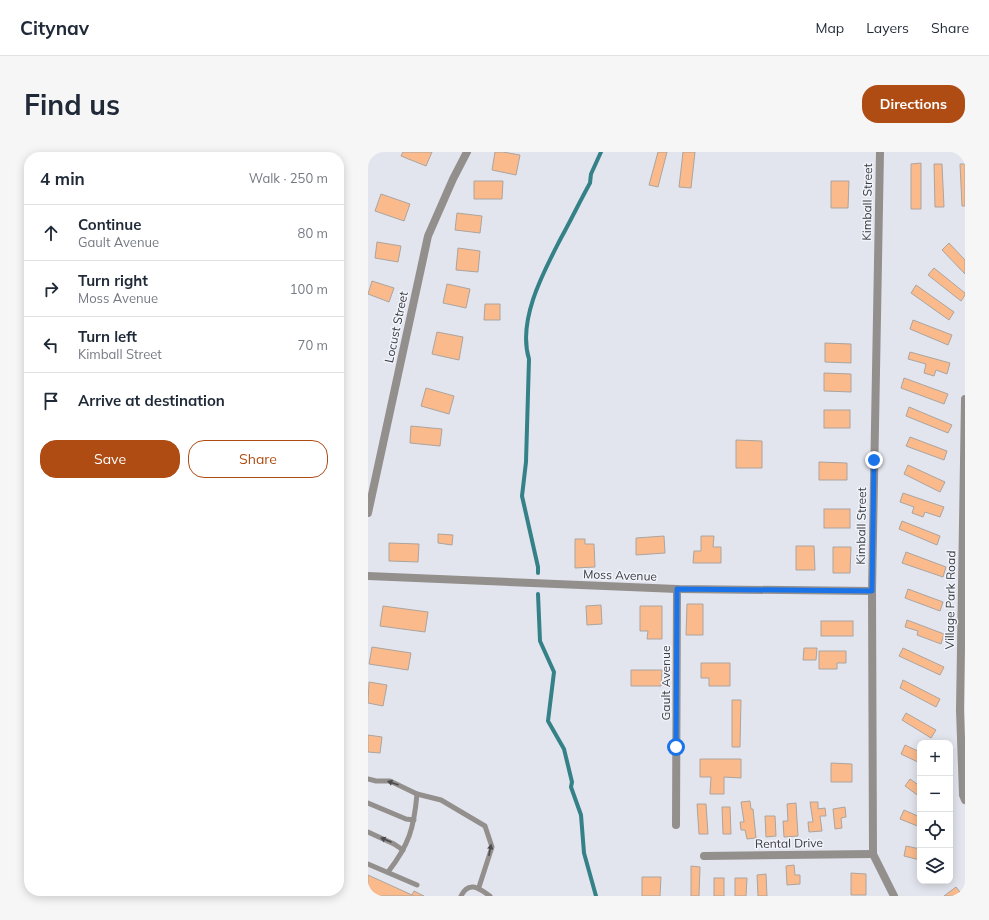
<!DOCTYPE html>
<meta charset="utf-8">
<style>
body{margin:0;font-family:Mulish,sans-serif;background:#f6f6f7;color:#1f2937}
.controls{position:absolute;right:12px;bottom:12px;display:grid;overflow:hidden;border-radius:8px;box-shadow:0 2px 10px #0003}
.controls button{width:36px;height:36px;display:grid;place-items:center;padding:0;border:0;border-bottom:1px solid #e0e1e3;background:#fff;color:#1f2937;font:20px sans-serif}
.stop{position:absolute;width:12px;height:12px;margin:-9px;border:3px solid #1a73e8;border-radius:50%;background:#fff}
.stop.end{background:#1a73e8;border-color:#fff;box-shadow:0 1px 4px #0008}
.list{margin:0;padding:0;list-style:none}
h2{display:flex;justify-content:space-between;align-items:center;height:52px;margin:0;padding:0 16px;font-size:17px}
h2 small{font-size:13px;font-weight:400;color:#747a83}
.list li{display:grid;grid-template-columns:26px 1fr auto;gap:12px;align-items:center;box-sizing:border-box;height:56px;padding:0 16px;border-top:1px solid #e0e1e3}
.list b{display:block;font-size:15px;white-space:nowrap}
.list p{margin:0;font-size:13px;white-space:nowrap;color:#747a83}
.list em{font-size:13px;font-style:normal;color:#747a83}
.actions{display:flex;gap:8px;padding:12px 16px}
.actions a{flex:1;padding:9px 0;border:1px solid #af4c13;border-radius:16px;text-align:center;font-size:14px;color:#af4c13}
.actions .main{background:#af4c13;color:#fff}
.icon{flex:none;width:22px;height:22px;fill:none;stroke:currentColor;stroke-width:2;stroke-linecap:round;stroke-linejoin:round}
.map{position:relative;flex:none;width:597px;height:744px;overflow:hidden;border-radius:16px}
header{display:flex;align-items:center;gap:24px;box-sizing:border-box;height:56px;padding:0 20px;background:#fff;border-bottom:1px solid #e0e1e3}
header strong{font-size:19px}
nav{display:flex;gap:22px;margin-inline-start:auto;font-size:14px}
.intro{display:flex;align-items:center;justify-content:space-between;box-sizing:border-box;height:96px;padding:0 24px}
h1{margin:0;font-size:28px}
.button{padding:10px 18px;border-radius:16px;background:#af4c13;color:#fff;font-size:14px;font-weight:700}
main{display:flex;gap:24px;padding:0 24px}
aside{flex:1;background:#fff;border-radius:16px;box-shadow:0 2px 10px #0003}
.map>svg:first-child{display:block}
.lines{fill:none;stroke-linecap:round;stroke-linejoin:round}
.stream{stroke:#348187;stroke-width:4}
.building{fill:#faba8c;stroke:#aba49f}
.lane{stroke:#938f8d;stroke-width:5}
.street{stroke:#938f8d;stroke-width:8}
.oneway{fill:#4b4b4d}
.route{stroke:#1a73e8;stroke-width:5}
.labels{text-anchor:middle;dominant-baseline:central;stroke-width:3;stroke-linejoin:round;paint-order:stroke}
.street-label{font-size:12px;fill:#393a3d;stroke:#f1f3fb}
</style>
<header>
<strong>Citynav</strong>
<nav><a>Map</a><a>Layers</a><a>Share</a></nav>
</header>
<div class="intro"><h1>Find us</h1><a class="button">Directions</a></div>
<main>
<aside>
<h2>4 min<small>Walk · 250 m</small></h2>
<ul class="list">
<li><svg class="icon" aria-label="ahead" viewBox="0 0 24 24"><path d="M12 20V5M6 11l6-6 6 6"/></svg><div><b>Continue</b><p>Gault Avenue</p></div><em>80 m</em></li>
<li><svg class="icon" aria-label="right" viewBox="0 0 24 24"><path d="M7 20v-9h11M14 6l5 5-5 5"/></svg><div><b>Turn right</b><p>Moss Avenue</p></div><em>100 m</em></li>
<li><svg class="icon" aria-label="left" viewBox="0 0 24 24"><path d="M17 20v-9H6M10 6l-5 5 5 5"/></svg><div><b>Turn left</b><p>Kimball Street</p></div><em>70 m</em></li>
<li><svg class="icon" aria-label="arrive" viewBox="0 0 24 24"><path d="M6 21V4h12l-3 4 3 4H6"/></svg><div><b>Arrive at destination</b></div></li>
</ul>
<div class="actions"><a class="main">Save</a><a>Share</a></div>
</aside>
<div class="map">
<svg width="597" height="744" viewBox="0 0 597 744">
<rect width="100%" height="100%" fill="#e3e5ee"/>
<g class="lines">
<g class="stream">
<path d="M170,421v-6l-16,-71 4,-34 3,-103c-12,-39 15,-88 32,-121 10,-18 19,-37 29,-55l1,-9 10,-22"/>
<path d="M170,442l2,47 14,31 -6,49 16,28 8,33 -1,5 10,28 3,38 12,43"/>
</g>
</g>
<g class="building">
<path d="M35,0h29l-6,14 -25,-10z"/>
<path d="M127,0h8l17,3 -4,20 -24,-5z"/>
<path d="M290,0h9l-9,35 -9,-2z"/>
<path d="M315,0h12l-4,36 -12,-1z"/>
<path d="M553,11v46h-10v-45z"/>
<path d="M566,12h8l2,43h-9z"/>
<path d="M592,12h5v42h-3z"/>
<path d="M106,29h29l-1,18h-28z"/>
<path d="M463,29h18l-1,27h-17z"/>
<path d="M13,42l29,10 -6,17 -29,-10z"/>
<path d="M89,61l25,3 -2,17 -25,-3z"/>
<path d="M9,90l24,4 -3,16 -23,-4z"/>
<path d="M581,91l16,17v14l-23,-24z"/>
<path d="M90,96l22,3 -2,21 -22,-2z"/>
<path d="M566,116l31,25v2l-4,6 -33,-26z"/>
<path d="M4,129l22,7 -5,14 -21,-8z"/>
<path d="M79,132l23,5 -4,19 -23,-5z"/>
<path d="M548,133l38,27 -5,8 -38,-27z"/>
<path d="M117,152h15v16h-16z"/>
<path d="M545,168l39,15 -4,10 -38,-16z"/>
<path d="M69,180l26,5 -4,23 -27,-6z"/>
<path d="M457,191l26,1v19l-26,-1z"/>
<path d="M542,200l40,11 -3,11 -11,-4 -2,6 -10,-3 2,-9 -18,-5z"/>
<path d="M456,221l27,1v18l-27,-1z"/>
<path d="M536,226l44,16 -4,10 -43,-16z"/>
<path d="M58,236l28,8 -5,18 -28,-8z"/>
<path d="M541,255l43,18 -4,8 -42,-17z"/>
<rect x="456" y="258" width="26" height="18"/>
<path d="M43,274l31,3 -2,17 -30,-3z"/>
<path d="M542,285l37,14 -3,9 -38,-14z"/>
<path d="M368,288l26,1v27h-26z"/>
<path d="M451,310l28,1v17h-28z"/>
<path d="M540,313l37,17 -5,10 -36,-18z"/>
<path d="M535,341l41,14 -4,10 -15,-5 -2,5 -11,-4 2,-6 -14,-5z"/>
<rect x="456" y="357" width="26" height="19"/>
<path d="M534,369l38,15 -3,9 -38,-16z"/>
<path d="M70,382l15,1 -1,10 -14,-2z"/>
<path d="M296,384l1,17 -29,2v-17z"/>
<path d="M333,384h13l-1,11h8v16h-28l1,-12h7z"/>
<path d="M207,387h10v5h9l1,23 -20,1z"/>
<path d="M21,391l30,1 -1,18 -29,-1z"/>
<path d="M428,394h18l1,24h-19z"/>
<path d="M465,395h18l-1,26h-17z"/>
<path d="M538,400l40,15 -3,10 -41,-14z"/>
<path d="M540,437l35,13 -3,9 -35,-13z"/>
<path d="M319,452h16v31h-17z"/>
<path d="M233,453l1,19 -15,1 -1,-19z"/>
<path d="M15,454l45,6 -3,20 -45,-6z"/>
<path d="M272,454h22v33h-15l1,-8h-8z"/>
<path d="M539,468l37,14 -3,10 -24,-9 1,-4 -13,-4z"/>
<rect x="453" y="469" width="32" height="15"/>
<path d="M4,495l39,6 -3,17 -39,-6z"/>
<path d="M436,496h13l-1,12h-13z"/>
<path d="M535,496l41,19 -4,8 -41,-19z"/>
<path d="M451,499h27v12h-9v6h-18z"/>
<path d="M333,511h29v23h-21v-8h-8z"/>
<path d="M263,518h31l-1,16h-30z"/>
<path d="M535,528l37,19 -4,8 -36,-19z"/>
<path d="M1,530l18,3 -4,21 -15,-3z"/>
<path d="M364,548h9l-1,47h-8z"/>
<path d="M538,561l30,17 -5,8 -29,-18z"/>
<path d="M0,583l14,2 -2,16 -12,-1z"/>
<path d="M537,593l15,7v11l-19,-9z"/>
<path d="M332,607h41v19l-17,-1v17h-14l1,-17h-11z"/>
<path d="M463,611l21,1v18h-21z"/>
<path d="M542,627l10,7v11l-15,-11z"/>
<path d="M382,649l1,8h2l3,29 -9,1 -2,-9h-4l-1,-8h4l-3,-20z"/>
<path d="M442,650h8v7l7,-1 1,8h-6l2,15 -13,1 -1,-10h5z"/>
<path d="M428,651l2,33 -14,1 -1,-16h5l-1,-17z"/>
<path d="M329,652h9l2,30h-9z"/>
<path d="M354,655h8l1,27h-8z"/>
<path d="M477,655l1,10 -5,1 1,10 -7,1 -2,-20z"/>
<path d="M536,658l16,7v10l-20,-8z"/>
<path d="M397,664h10l1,20 -10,1z"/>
<path d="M538,694l14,3v11l-16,-4z"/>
<path d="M426,713l1,10h5v9l-13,1 -1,-19z"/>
<path d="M323,714l9,1 -1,29h-8z"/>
<path d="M483,721l15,1v21h-15z"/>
<path d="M398,722l1,22h-9l-1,-21z"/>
<path d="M0,723l44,20 2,-4 10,5h-56z"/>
<path d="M274,725h19l-1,19h-18z"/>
<rect x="346" y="726" width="10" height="18"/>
<path d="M367,726h12l-1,18h-11z"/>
<path d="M588,735l7,9h-19z"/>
</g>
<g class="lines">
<g class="lane">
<path d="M0,627l8,2h14l27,13 24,6 44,26 7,21 -13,40"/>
<path d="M0,651l38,16 8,1"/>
<path d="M0,680l26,12 9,6"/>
<path d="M0,712l49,21"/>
<path d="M20,720c21,-27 26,-44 29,-78"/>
<path d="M93,744c8,-17 20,-6 29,0"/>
</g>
<g class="street">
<path d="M512,0l-8,439 1,263 21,42"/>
<path d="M597,247l-5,311 3,85 2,5"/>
<path d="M0,361l60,-277 25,-57 14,-27"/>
<path d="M0,424l309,13 195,2"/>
<path d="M308,673l1,-236"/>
<path d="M336,704l169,-2"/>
</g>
</g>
<defs><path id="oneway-solid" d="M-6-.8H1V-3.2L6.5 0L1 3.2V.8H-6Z"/></defs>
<g class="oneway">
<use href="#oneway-solid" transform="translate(25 631) rotate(-161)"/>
<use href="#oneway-solid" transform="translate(18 688) rotate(-157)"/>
<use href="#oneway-solid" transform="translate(122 698) rotate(-79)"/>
</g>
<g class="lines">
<path class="route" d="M308,595l1,-158 195,2 2,-131"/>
</g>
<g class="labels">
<g class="street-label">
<text transform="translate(499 50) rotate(-89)">Kimball Street</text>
<text transform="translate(28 175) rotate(-78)">Locust Street</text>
<text transform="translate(493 374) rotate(-89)">Kimball Street</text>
<text transform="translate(252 423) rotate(2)">Moss Avenue</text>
<text transform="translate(582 448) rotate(-89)">Village Park Road</text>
<text transform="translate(297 531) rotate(-90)">Gault Avenue</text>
<text transform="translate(421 691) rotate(-1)">Rental Drive</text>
</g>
</g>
</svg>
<div class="controls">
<button>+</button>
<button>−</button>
<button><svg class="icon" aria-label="locate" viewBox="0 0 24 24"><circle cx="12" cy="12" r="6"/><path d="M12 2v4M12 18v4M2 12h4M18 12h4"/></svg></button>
<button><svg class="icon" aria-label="layers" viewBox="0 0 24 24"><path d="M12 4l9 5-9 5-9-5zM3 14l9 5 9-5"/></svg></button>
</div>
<div class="stop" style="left:308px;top:595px"></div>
<div class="stop end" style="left:506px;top:308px"></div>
</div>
</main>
